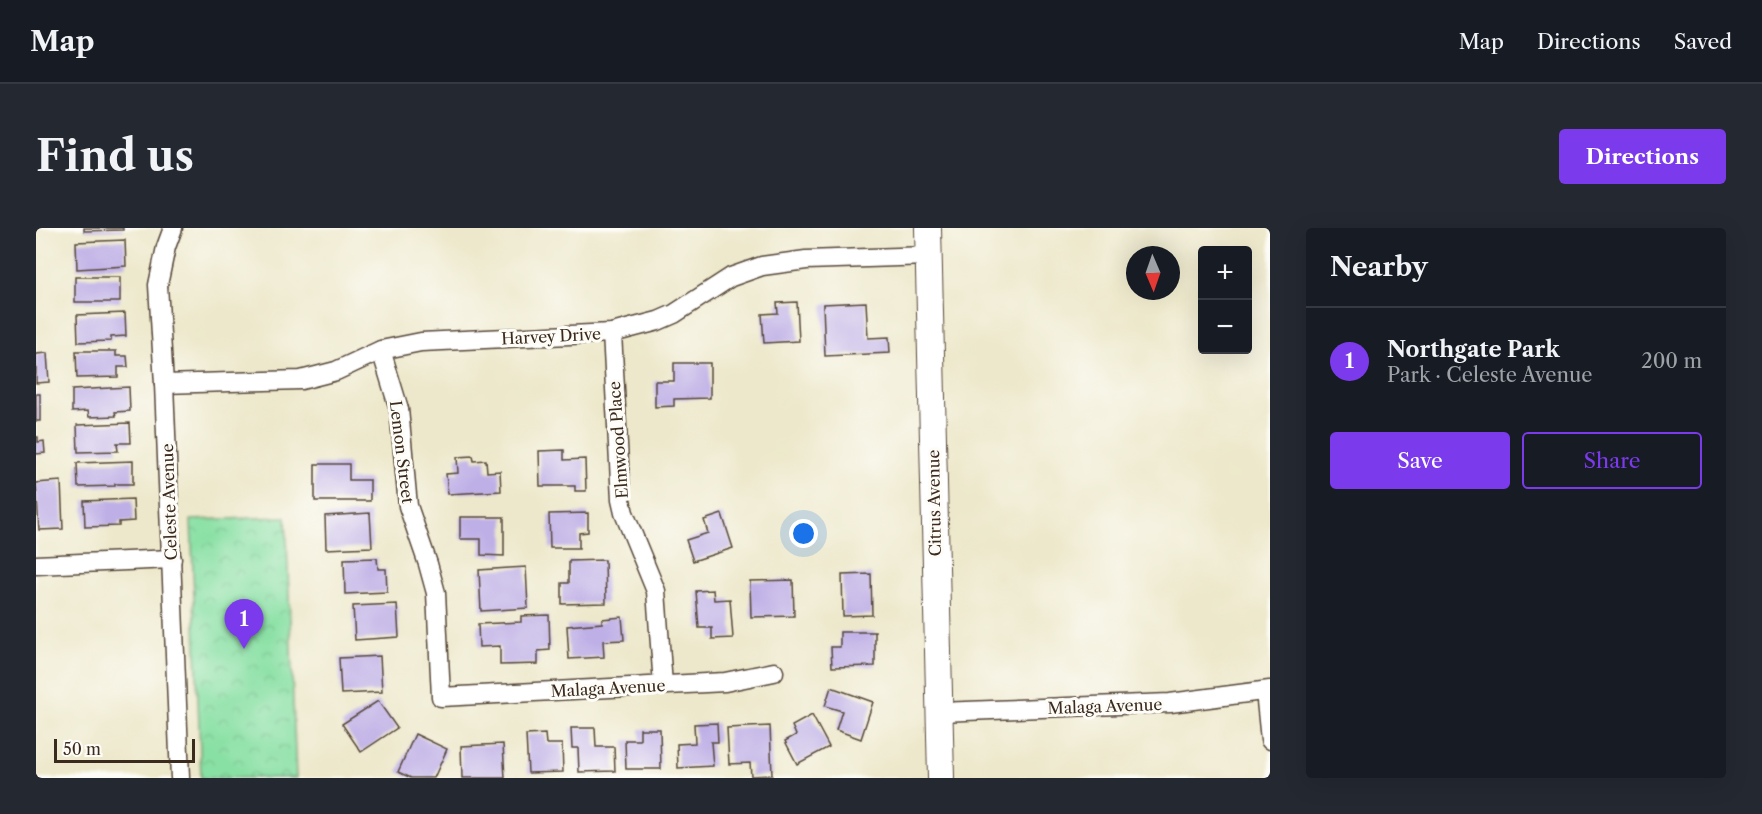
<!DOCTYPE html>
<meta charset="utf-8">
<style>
body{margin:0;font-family:"Libre Caslon Text",serif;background:#242831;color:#f1f3f6}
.controls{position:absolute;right:18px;top:18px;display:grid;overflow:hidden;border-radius:6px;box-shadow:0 6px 24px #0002}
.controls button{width:54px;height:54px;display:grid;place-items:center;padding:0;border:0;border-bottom:2px solid #363941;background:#171b24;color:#f1f3f6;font:30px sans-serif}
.compass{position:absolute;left:1090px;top:18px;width:54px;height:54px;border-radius:50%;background:#171b24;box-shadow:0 6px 24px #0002;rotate:178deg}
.scale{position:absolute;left:18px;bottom:15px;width:141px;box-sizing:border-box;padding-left:6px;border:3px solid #3b2a1e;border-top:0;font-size:16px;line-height:21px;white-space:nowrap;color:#3b2a1e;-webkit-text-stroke:4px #fdfcf7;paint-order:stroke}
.you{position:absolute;left:768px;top:306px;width:21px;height:21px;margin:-15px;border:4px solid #fff;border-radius:50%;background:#1a73e8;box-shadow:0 0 0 9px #1a73e833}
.badge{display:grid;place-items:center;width:39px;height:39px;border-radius:50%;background:#7c3aed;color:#fff;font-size:20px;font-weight:700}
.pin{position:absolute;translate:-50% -50px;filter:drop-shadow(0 2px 3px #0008)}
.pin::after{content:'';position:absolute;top:32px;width:21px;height:18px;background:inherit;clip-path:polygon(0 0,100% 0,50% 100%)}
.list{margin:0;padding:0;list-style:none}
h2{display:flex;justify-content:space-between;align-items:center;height:78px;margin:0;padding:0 24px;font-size:26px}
h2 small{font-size:20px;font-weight:400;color:#9ea1a6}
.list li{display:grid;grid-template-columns:39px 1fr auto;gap:18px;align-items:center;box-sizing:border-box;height:108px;padding:0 24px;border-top:2px solid #363941}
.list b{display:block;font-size:22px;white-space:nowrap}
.list p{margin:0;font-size:20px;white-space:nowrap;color:#9ea1a6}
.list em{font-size:20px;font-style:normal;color:#9ea1a6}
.actions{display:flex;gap:12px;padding:18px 24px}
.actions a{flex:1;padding:14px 0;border:2px solid #7c3aed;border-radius:6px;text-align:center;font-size:21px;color:#7c3aed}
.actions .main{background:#7c3aed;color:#fff}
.map{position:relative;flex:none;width:1234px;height:550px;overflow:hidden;border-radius:6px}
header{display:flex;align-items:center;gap:36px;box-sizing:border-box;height:84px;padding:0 30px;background:#171b24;border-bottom:2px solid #363941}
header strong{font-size:28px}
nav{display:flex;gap:33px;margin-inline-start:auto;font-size:21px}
.intro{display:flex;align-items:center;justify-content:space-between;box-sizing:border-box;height:144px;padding:0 36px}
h1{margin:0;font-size:42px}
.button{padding:15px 27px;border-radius:6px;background:#7c3aed;color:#fff;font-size:21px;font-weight:700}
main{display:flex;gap:36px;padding:0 36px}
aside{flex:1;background:#171b24;border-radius:6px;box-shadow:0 6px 24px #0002}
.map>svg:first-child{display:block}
.park{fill:url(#park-crowns);stroke:#628561;stroke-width:1.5}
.building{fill:#beafe6}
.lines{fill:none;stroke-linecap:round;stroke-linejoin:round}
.minor-casing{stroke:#564638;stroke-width:21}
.secondary-casing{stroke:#564638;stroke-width:28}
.minor{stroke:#fff;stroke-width:18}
.secondary{stroke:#fff;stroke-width:26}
.labels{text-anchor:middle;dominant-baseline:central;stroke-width:6;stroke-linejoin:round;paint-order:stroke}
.street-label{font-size:16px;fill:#3b2a1e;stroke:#fdfcf7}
</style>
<header>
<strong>Map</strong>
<nav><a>Map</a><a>Directions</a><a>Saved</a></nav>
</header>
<div class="intro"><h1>Find us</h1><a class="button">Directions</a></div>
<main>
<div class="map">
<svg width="1234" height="550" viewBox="0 0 1234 550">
<defs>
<pattern id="park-crowns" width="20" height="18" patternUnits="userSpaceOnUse" patternTransform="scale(1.5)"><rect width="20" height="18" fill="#89e0a4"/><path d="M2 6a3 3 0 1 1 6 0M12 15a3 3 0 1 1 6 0" fill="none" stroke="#77c08d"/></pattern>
</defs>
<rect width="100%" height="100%" fill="#fdfcf7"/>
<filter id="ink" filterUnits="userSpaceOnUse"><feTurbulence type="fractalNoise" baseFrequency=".0167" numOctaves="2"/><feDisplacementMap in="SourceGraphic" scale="12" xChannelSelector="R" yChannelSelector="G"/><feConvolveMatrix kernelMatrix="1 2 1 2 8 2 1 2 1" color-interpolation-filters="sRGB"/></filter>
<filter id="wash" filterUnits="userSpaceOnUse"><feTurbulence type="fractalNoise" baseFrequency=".008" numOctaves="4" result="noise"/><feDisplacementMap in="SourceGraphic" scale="24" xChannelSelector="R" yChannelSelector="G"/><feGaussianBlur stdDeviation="1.35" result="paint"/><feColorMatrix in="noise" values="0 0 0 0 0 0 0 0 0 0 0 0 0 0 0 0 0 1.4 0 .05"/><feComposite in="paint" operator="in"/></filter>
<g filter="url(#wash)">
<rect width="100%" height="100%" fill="#ede8cb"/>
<path class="park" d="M250,289l10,261h-95l-10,-258z"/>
<g id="blocks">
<g class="building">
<path d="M48,0h39v2l-39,1z"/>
<path d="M89,12l1,26 -49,3 -1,-27z"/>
<rect x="39" y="49" width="45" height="25"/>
<path d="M761,74l2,39 -35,2 -2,-29 16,-1 -1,-10z"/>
<path d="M830,74l2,36 21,-1 1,16 -65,3 -2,-52z"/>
<path d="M89,85l1,23 -15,1v4l-33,1 -1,-27z"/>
<path d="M40,123h40v5h11l1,11h-10v10l-41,1z"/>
<path d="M11,125l2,29 -13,1v-29z"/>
<path d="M638,135h36v35l-36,1v7l-19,1v-26h19z"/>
<path d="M93,159l1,24 -15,1 1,4 -27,1 -1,-6 -16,1v-22z"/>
<rect x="0" y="166" width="4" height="27"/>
<path d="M94,195l1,20h-14l1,8 -40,1 -1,-27z"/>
<path d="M0,209h2v5l6,-1 1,12 -9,1z"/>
<path d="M528,222v10l21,-1 1,32h-11v-5h-35l-1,-35z"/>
<path d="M437,228l1,5 12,-1 1,12 13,-1 1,20 -53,3 -2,-20 12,-1 -1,-16z"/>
<path d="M97,233v23h-18v2l-37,1 -1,-24z"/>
<path d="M279,236h34v16h21v21h-55z"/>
<path d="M25,253l2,48 -24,1 -3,-47z"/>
<path d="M97,271l1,22 -15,1v4l-34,1 -1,-26z"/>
<path d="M334,285l2,34 -46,2 -1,-33z"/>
<path d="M552,285v19l-9,1v15h-29l-1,-34z"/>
<path d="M686,286l11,34 -40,13 -7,-21 22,-7 -4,-13z"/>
<path d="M424,289h44v39l-23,-1v-16h-21z"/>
<path d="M341,330l1,11h8l1,23 -42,2 -1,-35z"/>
<path d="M569,332l1,43 -44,1v-21h7v-22z"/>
<path d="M490,339l2,41 -47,3 -2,-41z"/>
<path d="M835,346l1,41 -29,1 -1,-41z"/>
<path d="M757,352l1,36 -43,1 -1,-36z"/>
<path d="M677,362l1,10 16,-1 3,39 -21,1v-11h-13l-3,-37z"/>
<path d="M361,376l2,33 -44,3 -2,-34z"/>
<path d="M513,387l1,35 -12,1v13l-38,1v-19l-21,1 -1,-23 43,-2v-6z"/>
<path d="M586,389l2,23 -21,1 1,16 -35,2 -2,-33 35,-3v-4z"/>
<path d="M804,404h35v34l-43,1 -1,-20h9z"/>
<path d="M344,428l2,36 -41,2 -2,-36z"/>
<path d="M795,459l42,15 -12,37 -25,-9 6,-19 -17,-5z"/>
<path d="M342,473l19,27 -36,24 -19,-28z"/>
<path d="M776,487l17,32 -32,17 -12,-23 11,-6 -4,-9z"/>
<path d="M681,495l1,19h-7l2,24 -35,2 -1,-24 18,-1 -1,-19z"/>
<path d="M734,498l2,49 -21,1 -1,-13 -21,1 -2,-36z"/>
<path d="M535,500h24l1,19h18l1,24 -36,1 -1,-24h-6z"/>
<path d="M604,501h20l1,40h-35l-1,-29h15z"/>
<path d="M379,506l32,15 -13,29h-23l-13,-6z"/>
<path d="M509,506l1,10h16l1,28 -35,1 -2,-38z"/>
<path d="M467,516l2,34h-43l-1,-32z"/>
</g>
</g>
</g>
<g filter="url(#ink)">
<use href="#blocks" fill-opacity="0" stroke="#564638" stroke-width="1.5"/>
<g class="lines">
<g class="minor-casing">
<g id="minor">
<path d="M137,0l-7,19 -8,38 6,99 16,394"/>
<path d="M576,105l9,167 3,13 32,78 7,94"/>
<path d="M345,122l18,59 9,97 20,58 8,29 5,104 284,-15 49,-10"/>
<path d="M128,156l137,-4 35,-9 45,-21 40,-8 191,-9 46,-12 16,-7 57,-37 31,-11 44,-6 123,-4"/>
<path d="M0,337l136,-6"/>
<path d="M1229,463l5,49"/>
<path d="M903,484l231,-9 100,-13"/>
</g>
</g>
<g class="secondary-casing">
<path id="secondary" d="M892,0l13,550"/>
</g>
<use href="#minor" class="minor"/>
<use href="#secondary" class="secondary"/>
</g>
</g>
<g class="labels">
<g class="street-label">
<text transform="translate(515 108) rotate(-3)">Harvey Drive</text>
<text transform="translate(582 212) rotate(-94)">Elmwood Place</text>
<text transform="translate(366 224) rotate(83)">Lemon Street</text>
<text transform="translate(133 274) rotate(-92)">Celeste Avenue</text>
<text transform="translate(898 275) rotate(-91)">Citrus Avenue</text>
<text transform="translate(572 460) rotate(-3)">Malaga Avenue</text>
<text transform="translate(1069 478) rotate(-2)">Malaga Avenue</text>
</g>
</g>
</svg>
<div class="controls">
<button>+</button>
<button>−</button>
</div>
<svg class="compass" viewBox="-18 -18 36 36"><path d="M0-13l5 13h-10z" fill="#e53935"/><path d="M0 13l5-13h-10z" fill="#9ea1a6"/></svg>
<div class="scale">50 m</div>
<div class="you"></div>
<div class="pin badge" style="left:208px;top:421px">1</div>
</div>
<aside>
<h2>Nearby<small></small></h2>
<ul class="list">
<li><span class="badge">1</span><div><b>Northgate Park</b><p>Park · Celeste Avenue</p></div><em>200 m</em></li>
</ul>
<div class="actions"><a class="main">Save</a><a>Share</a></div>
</aside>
</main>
